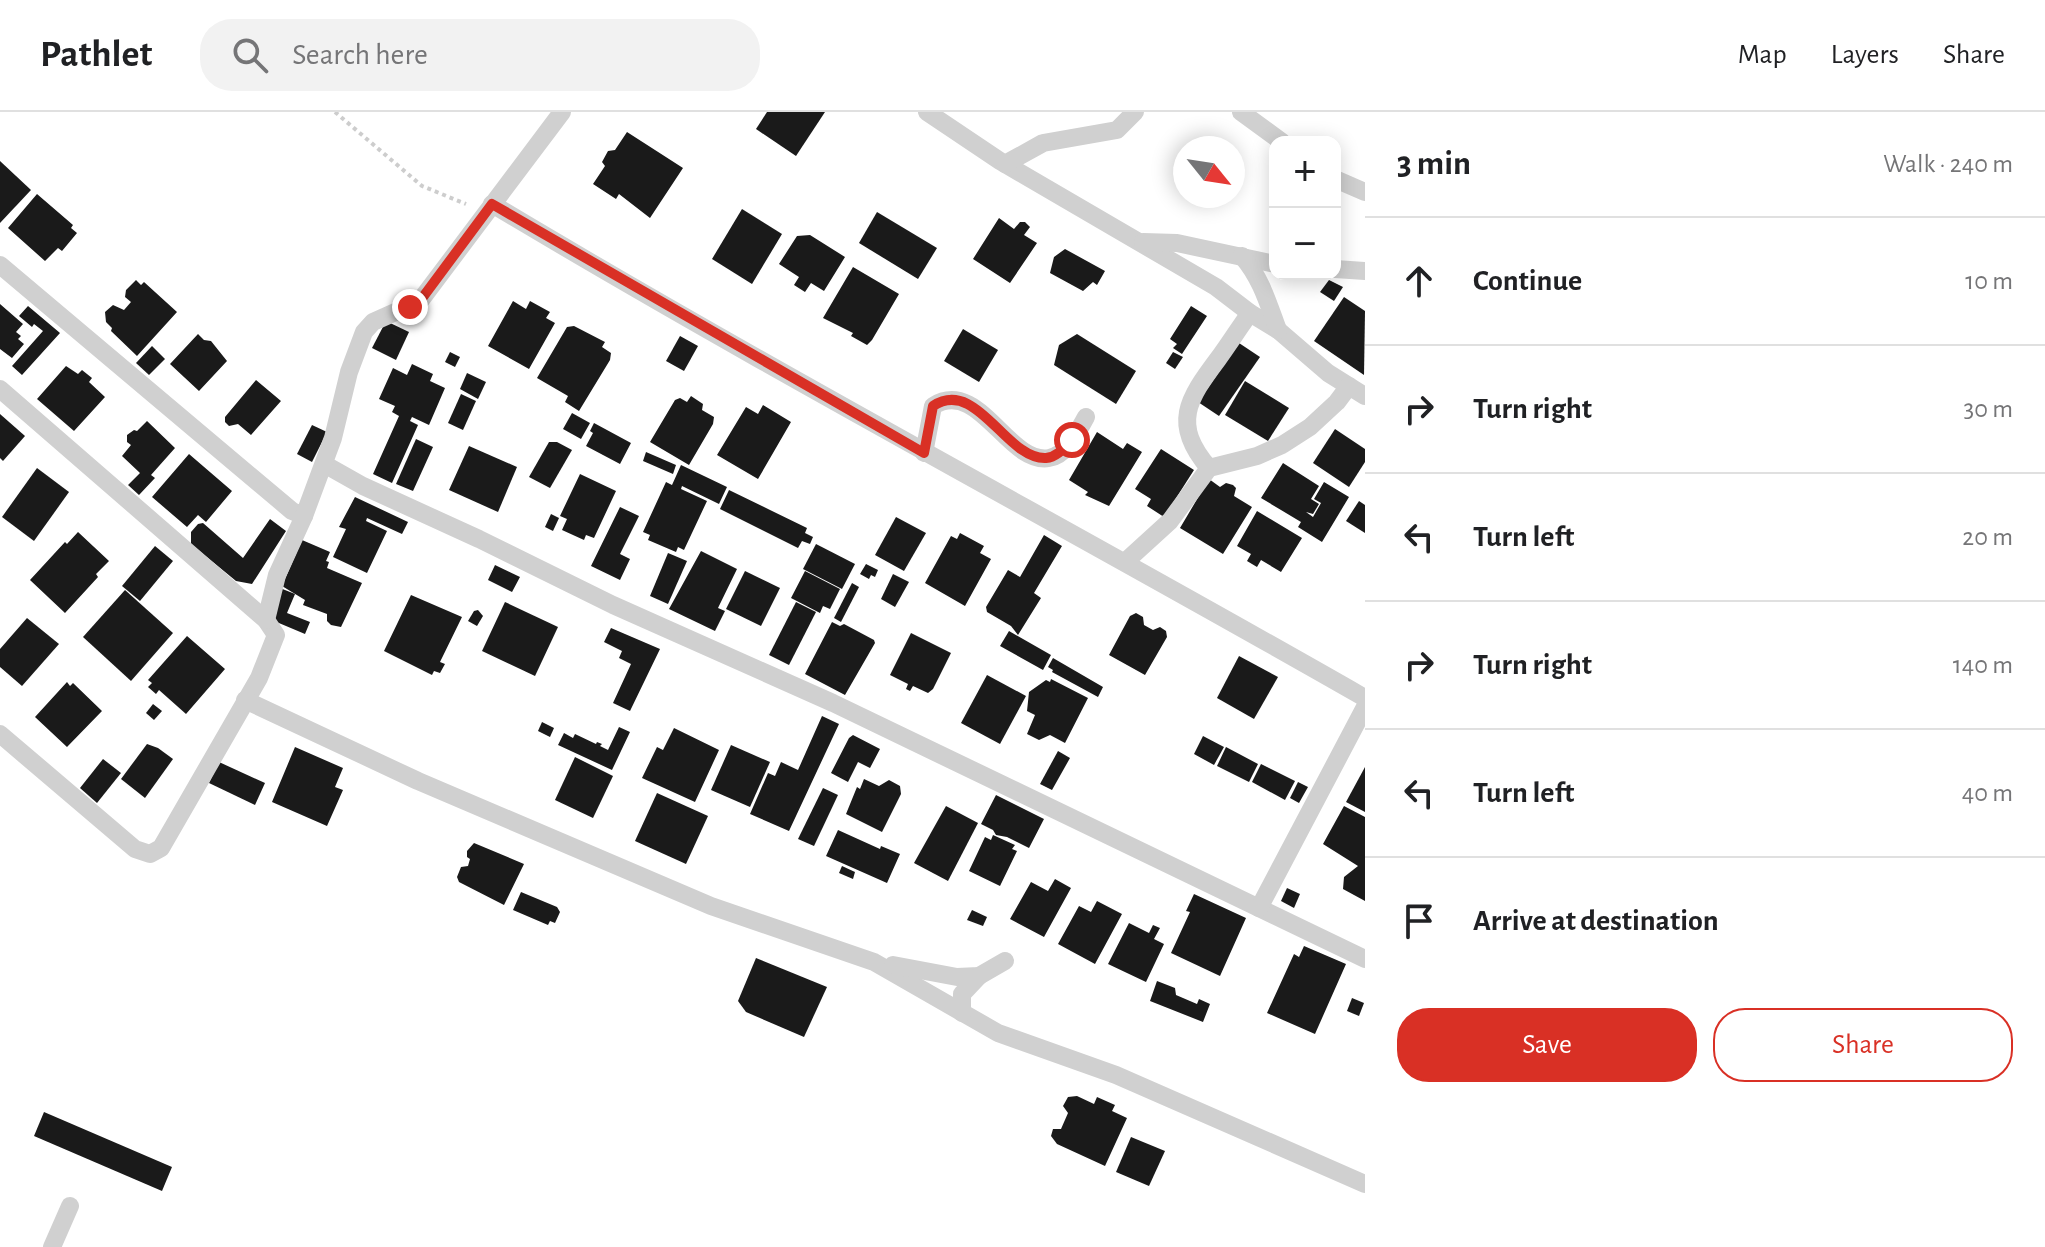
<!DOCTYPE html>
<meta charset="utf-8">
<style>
body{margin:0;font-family:"Alegreya Sans",sans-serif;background:#f2f2f2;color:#202124}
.controls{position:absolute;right:24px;top:24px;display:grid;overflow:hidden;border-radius:16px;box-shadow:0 4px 20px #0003}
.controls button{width:72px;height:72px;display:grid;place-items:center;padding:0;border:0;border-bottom:2px solid #e0e0e0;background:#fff;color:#202124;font:40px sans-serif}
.compass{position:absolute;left:1173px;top:24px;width:72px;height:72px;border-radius:50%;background:#fff;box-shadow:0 4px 20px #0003;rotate:120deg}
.stop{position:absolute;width:24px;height:24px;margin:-18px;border:6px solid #d93025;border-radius:50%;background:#fff}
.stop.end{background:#d93025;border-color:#fff;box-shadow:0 2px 8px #0008}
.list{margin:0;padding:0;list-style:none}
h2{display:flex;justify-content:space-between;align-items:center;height:104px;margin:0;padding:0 32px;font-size:34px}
h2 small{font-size:26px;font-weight:400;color:#757577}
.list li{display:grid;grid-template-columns:52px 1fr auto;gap:24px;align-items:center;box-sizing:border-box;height:128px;padding:0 32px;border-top:2px solid #e0e0e0}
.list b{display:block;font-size:30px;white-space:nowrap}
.list em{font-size:26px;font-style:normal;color:#757577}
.actions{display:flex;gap:16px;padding:24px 32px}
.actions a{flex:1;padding:18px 0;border:2px solid #d93025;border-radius:32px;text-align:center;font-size:28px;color:#d93025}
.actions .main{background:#d93025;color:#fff}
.icon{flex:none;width:44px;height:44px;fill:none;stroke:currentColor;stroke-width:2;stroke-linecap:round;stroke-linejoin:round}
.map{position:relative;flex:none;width:1365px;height:1135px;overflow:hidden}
header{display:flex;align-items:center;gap:48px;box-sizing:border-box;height:112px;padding:0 40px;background:#fff;border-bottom:2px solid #e0e0e0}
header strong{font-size:38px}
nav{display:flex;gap:44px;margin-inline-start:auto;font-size:28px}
.search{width:560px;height:72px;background:#f2f2f2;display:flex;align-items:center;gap:20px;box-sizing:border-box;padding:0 28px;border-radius:32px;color:#757577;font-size:30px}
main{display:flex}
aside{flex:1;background:#fff}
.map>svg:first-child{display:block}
.building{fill:#1a1a1a}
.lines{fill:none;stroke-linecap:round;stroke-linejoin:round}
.path{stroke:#cdcdcd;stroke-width:4;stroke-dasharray:4 4;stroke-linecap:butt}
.street{stroke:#d0d0d0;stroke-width:18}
.route{stroke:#d93025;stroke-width:10}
</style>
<header>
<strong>Pathlet</strong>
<div class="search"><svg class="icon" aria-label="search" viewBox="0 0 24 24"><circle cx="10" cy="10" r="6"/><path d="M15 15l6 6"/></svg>Search here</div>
<nav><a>Map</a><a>Layers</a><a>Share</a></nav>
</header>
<main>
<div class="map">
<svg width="1365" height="1135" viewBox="0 0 1365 1135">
<rect width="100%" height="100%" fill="#fff"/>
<g class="building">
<path d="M767,0h58l-29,44 -40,-27z"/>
<path d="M627,20l56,36 -33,50 -31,-24 -3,5 -23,-15 12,-18 -3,-4 6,-11 7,-1z"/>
<path d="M0,49l31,29 -31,33z"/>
<path d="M37,82l36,31 -2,3 6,5 -15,18 -4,-3 -13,13 -37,-33z"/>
<path d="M742,97l40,25 -30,50 -40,-25z"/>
<path d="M877,100l60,36 -19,31 -59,-36z"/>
<path d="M999,106l15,11 6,-7h5l5,5 -6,8 13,8 -27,40 -37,-24z"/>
<path d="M810,123l35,22 -21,34 -13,-8 -6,9 -11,-7 5,-8 -20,-13 18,-28z"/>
<path d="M1065,137l40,22 -8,14 -4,-3 -10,9 -33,-18 4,-16z"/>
<path d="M853,155l46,27 -27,46 -5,5 -16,-9 2,-3 -30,-15z"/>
<path d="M136,168l5,5 3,-3 33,30 -40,44 -26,-25 1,-3 -6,-6 -1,-10 8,-7 11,5 7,-8 -6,-5 1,-7z"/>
<path d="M1329,168l14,7 -9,14 -14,-9z"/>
<path d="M1344,185l21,14 -1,64 -50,-34z"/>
<path d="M513,189l13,8 4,-8 20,11 -4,6 9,5 -26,46 -41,-23z"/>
<path d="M0,192l23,20 -7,8 5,4 -3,3 6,5 -12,14 -12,-9z"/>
<path d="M28,194l32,27 -38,42 -10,-9 31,-35 -9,-7 -2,3 -13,-11z"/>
<path d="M1191,194l16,10 -25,38 -9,-6 4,-4 -7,-5z"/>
<path d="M386,209l23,11 -13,28 -24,-12z"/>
<path d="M574,214l31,16 -3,5 9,6 -1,7 -31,51 -14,-9 3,-6 -31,-18 30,-51z"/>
<path d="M963,217l35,21 -19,32 -35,-21z"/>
<path d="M198,222l6,6 7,1 16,20 -28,30 -29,-27z"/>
<path d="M1077,222l59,37 -20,33 -62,-39 5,-20z"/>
<path d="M680,224l18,10 -14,25 -18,-10z"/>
<path d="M1239,231l21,14 -41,59 -21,-14z"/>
<path d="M152,234l13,13 -16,16 -13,-12z"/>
<path d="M450,240l10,5 -5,10 -10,-5z"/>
<path d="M1173,240l10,5 -8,12 -9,-6z"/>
<path d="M412,252l21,10 -3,7 15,7 -16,37 -17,-8 -2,4 8,4 -26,58 -19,-9 26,-58 -7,-4 3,-6 -16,-7 14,-31 14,7z"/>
<path d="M66,254l12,8 4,-4 10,8 -3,4 16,15 -31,34 -37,-32z"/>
<path d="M467,261l19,9 -8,17 -18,-10z"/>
<path d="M256,268l25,21 -30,34 -13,-11 -9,2 -4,-4v-5z"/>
<path d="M1245,269l44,27 -21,33 -43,-26z"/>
<path d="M461,282l15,7 -13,29 -15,-7z"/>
<path d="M691,284l12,8 -1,6 12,7 -1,7 -24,41 -39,-23 25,-42 5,-2 7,4z"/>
<path d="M763,293l28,17 -33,57 -41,-24 29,-48 12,7z"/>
<path d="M572,301l18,10 -9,16 -18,-10z"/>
<path d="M0,302l25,22 -22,25 -3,-3z"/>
<path d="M147,309l28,27 -24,27 4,3 -16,17 -11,-10 12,-12 -18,-17 9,-11 -4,-3v-7l7,-5 3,1z"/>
<path d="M594,311l37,20 -11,21 -34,-18 7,-13 -3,-2z"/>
<path d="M312,313l15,7 -15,30 -15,-8z"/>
<path d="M1335,317l30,20v13l-16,25 -36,-24z"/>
<path d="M1097,320l26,17 4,-6 15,9 -33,54 -24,-11 3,-3 -19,-12z"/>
<path d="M416,327l17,8 -20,44 -17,-7z"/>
<path d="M549,330h8l15,8 -22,38 -21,-11z"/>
<path d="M469,334l48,21 -19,45 -49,-22z"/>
<path d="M1161,337l33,21 -30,47 -17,-11 4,-7 -16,-10z"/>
<path d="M646,340l30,13 -3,9 -30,-13z"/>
<path d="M189,342l43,37 -26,31 -8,-7 -11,12 -35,-30z"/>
<path d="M1283,351l36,23 -8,13 8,5 -6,10 -7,-2 7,5 8,-14 -7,-4 10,-17 25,15 -27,45 -24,-15 3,-5 -40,-24z"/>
<path d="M681,353l46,22 -8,17 -37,-18 -1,3 26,12 -23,49 -6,-3 -2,5 -28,-12 2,-5 -7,-3 23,-50 6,3z"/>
<path d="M37,356l32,24 -35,49 -32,-24z"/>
<path d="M580,362l36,17 -22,47 -8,-3 -2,5 -22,-10 5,-11 -7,-3z"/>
<path d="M1209,367l11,8 6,-4 7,2 3,3 -2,8 18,11 -29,47 -43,-26z"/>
<path d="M729,378l78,38 -2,5 8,4 -3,7 -8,-3 -4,7 -78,-39z"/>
<path d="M355,385l53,25 -6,12 -35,-16 -1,3 21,10 -20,42 -34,-16 13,-28 -7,-2z"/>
<path d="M1359,389l6,4v28l-19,-12z"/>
<path d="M620,395l19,9 -19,38 10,5 -10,21 -29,-14z"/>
<path d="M1257,399l45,27 -21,34 -20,-12 -4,7 -10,-6 4,-7 -14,-8z"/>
<path d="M551,402l8,4 -6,13 -8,-4z"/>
<path d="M896,405l30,16 -22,38 -29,-16z"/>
<path d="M270,407l16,12 -34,53 -16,-3 -45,-37v-12l7,-8 5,-1 40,35z"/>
<path d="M78,420l31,29 -13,13 2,3 -33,36 -35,-33 35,-38 2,2z"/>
<path d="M960,421l24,13 -4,7 11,6 -26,47 -40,-23 26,-47 6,3z"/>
<path d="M1044,423l18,11 -28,47 7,5 -23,37 -7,-9 -24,-14 -1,-5 22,-37 12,7z"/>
<path d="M302,428l28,12 -4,9 3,1 -2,6 35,15 -21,44 -10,-2 -4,-4v-7l-24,-9 2,-5 -23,-14z"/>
<path d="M816,432l39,20 -13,25 -39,-20z"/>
<path d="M155,434l18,15 -33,40 -18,-15z"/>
<path d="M701,439l36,18 -19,39 7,3 -10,20 -46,-22z"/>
<path d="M668,441l19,8 -19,43 -18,-8z"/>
<path d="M866,452l12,6 -3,7 -4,-2 -2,4 -9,-5z"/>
<path d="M495,453l25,12 -8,15 -24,-12z"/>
<path d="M745,459l35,17 -19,38 -35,-17z"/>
<path d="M805,459l35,18 -10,20 -7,-3 -3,7 -29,-15z"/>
<path d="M893,462l16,8 -14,25 -14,-8z"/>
<path d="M852,471l7,4 -18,35 -7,-4z"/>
<path d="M280,476l15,6 -8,19 23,9 -5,12 -38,-16z"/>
<path d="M125,478l48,43 -42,48 -48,-44z"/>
<path d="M411,483l51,22 -22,45 5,2 -5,9 -6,-2 -2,4 -48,-24z"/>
<path d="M505,490l53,25 -23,49 -53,-25z"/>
<path d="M796,490l20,10 -27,53 -20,-10z"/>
<path d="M478,498l5,6 -6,10 -9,-5 6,-10z"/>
<path d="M1136,501l7,4 1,8 9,5 7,-3 6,4 1,6 -22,38 -36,-20 21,-39z"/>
<path d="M27,506l32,26 -37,42 -22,-19v-18z"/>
<path d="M832,510l8,4 4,-2 30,16 1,3 -30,52 -40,-21z"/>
<path d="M611,516l49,21 -30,62 -17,-8 18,-39 -12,-6 3,-7 -18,-9z"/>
<path d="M1009,519l42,24 -8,15 -43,-24z"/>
<path d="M911,521l40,20 -18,36 -5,4 -15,-7 -3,5 -4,-2 2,-5 -18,-9z"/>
<path d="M187,524l38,33 -39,45 -27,-24 -3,4 -8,-7 4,-4 -4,-3z"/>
<path d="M1239,544l39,21 -24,42 -37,-21z"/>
<path d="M1053,546l50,29 -5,10 -46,-25 1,-2 -5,-3z"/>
<path d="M987,563l39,21 -26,48 -39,-21z"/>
<path d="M1051,567l37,19 -23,45 -15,-8 -11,5 -12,-6 8,-19 -8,-4 2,-19 17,-12 4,2z"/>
<path d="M67,570l3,4 3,-3 29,28 -35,36 -32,-30z"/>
<path d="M153,592l9,7 -8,9 -8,-7z"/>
<path d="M822,604l17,8 -50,107 -39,-17 18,-41 7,3 6,-14 17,8z"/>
<path d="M542,610l12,6 -4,9 -12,-6z"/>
<path d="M619,615l11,5 -18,38 -54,-25 6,-12 9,5 2,-4 21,10 1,-2 5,2 -2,2 8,4z"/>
<path d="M674,616l45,22 -24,52 -53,-24 15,-31 6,3z"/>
<path d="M853,623l27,14 -10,19 -12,-6 -10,20 -17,-9 18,-35z"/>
<path d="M1203,624l21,11 -10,18 -20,-11z"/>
<path d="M147,632l11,4 15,11 -28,39 -24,-19z"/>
<path d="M731,633l39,17 -20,45 -39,-17z"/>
<path d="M295,635l48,21 -8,19 8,3 -16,36 -55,-24z"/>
<path d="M1226,635l32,17 -9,18 -32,-16z"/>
<path d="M1058,639l12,7 -18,32 -12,-6z"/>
<path d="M575,645l38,19 -20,42 -38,-18z"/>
<path d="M103,647l18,14 -24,30 -17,-15z"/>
<path d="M219,650l46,21 -10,22 -46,-22z"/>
<path d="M1261,652l34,17 -10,19 -33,-18z"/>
<path d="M1365,655v45l-19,-10z"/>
<path d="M864,667l15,7 10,-6 11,6 1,8 -19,38 -36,-18 11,-27 3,2z"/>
<path d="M1298,670l10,5 -9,16 -9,-5z"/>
<path d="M823,676l15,7 -24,51 -16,-7z"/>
<path d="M657,681l51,23 -22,48 -51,-23z"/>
<path d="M996,683l48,24 -15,29 -22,-11 -11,-2 -3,-5 -12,-6z"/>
<path d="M946,694l32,17 -30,58 -34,-18z"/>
<path d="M1344,694l21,11v84l-22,-12 1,-12 14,-11 -35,-22z"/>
<path d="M838,718l42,19 1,-3 19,8 -13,29 -61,-27z"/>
<path d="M993,723l22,10 -3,4 5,2 -17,35 -31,-15 16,-34 6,3z"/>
<path d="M474,731l50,21 -20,41 -45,-23 -2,-5 4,-10 7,-1 2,-7 -3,-2v-6z"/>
<path d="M842,754l13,6 -2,7 -14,-6z"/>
<path d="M1055,767l16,9 -27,49 -34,-18 21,-37 17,9z"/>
<path d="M1287,776l13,6 -6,14 -13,-7z"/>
<path d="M521,780l36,15 3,5 -5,11 -5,-2 -2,4 -35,-15z"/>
<path d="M1194,782l52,24 -26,58 -49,-23 19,-41 -4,-1z"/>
<path d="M1097,789l25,13 -27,50 -37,-20 21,-38 12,6z"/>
<path d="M972,798l15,7 -4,9 -16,-6z"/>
<path d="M1129,811l20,10 4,-8 7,3 -6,11 10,5 -18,38 -38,-18z"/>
<path d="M1304,834l42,18 -31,70 -48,-21 27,-59 5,3z"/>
<path d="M756,846l71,29 -23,50 -58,-25 -8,-11z"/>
<path d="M1157,869l18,7 1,7 21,9 2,-5 11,5 -7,18 -53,-21z"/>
<path d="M1352,886l12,5 -5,13 -12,-5z"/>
<path d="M1077,984l17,8 3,-7 18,8 -3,6 15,7 -22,48 -48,-22 -6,-8 2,-7h8l7,-16 -5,-7 5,-9z"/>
<path d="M44,1000l128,55 -10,24 -128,-55z"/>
<path d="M1131,1025l34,14 -16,35 -33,-14z"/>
</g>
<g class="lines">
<path class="path" d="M335,0l87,74 44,18"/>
<g class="street">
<path d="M927,0l73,49 216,126 34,26 28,17 50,43 37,23"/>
<path d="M1241,0l41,30"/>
<path d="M1005,52l38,-21 74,-13 18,-18"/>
<path d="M1335,67l30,13"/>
<path d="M492,92c287,172 583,328 873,494"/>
<path d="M1143,130l34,1 98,21"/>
<path d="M1242,144c19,22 26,47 36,74"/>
<path d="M0,153l292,246 12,5"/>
<path d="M1335,157l30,2"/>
<path d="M0,277l266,231 10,15 -17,43 -98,170 -11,6 -15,-5 -135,-115"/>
<path d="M924,341l9,-47c46,-29 75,59 116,52 18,-3 29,-27 37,-41"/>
<path d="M324,352l39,22 116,53 134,66 220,98 532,256"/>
<path d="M1209,356c-38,-44 -21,-69 9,-109 11,-15 21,-31 32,-46"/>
<path d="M1125,450l45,-41 39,-53 48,-12 25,-11 28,-18 27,-25 12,-16"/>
<path d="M266,508l11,-45 27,-59 29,-78 16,-66 15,-40 9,-10 47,-21 142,-189"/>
<path d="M245,588l173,81 293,125 163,56 124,71 118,42 249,109"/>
<path d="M1259,796l106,-201"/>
<path d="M893,853l64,12 22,-1 26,-15"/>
<path d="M962,901v-19l17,-18"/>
<path d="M52,1135l18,-41"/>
</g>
</g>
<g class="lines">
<path class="route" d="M410,195l10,-6 72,-97 432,249 9,-47c44,-29 73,54 113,52 11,-1 19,-11 26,-18"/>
</g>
</svg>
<div class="controls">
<button>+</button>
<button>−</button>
</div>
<svg class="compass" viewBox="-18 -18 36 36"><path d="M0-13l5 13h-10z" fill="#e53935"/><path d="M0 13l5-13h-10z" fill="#757577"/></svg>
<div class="stop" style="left:1072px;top:328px"></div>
<div class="stop end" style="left:410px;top:195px"></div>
</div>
<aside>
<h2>3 min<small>Walk · 240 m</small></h2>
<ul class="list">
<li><svg class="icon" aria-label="ahead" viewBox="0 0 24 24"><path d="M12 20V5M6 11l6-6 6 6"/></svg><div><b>Continue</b></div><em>10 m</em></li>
<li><svg class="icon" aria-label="right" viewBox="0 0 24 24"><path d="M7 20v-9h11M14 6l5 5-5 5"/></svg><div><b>Turn right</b></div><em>30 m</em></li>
<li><svg class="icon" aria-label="left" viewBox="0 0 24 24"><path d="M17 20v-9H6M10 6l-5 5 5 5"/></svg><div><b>Turn left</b></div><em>20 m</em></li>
<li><svg class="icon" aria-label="right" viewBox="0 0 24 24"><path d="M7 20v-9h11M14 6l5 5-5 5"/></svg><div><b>Turn right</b></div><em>140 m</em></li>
<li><svg class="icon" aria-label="left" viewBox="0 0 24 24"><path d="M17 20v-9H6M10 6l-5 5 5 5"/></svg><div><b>Turn left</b></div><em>40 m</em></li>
<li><svg class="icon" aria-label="arrive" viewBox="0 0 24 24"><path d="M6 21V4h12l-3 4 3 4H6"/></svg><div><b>Arrive at destination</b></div></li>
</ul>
<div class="actions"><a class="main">Save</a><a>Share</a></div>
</aside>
</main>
